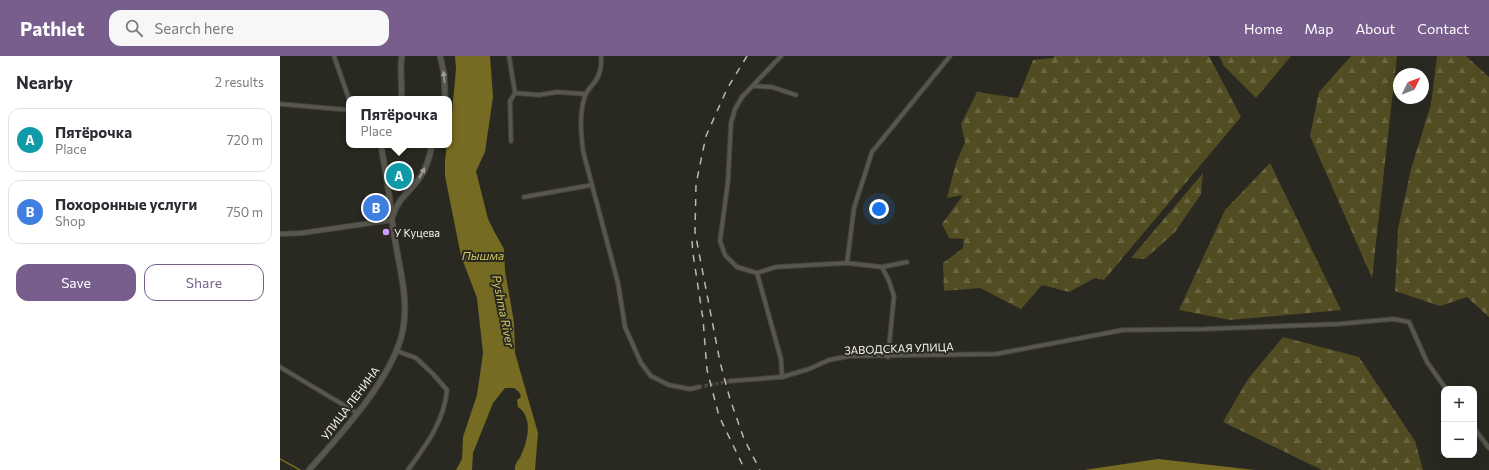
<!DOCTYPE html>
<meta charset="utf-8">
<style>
body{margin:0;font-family:Commissioner,sans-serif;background:#f7f7f7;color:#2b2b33}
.controls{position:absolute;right:12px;bottom:12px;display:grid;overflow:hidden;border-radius:8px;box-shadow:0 4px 16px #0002}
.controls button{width:36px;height:36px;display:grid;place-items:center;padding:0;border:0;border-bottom:1px solid #e1e1e2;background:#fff;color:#2b2b33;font:20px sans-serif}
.compass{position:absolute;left:1113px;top:12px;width:36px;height:36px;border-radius:50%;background:#fff;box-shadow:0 4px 16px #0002;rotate:47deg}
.you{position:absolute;left:599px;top:153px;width:14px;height:14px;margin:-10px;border:3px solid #fff;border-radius:50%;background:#1a73e8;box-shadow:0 0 0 6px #1a73e833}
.badge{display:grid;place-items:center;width:26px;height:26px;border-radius:50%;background:#775e8d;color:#fff;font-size:13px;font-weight:700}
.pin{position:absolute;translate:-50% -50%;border:2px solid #fff;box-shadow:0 1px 4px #0006}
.popup{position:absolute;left:66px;top:40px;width:106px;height:52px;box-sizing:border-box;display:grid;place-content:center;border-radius:8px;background:#fff;filter:drop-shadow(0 1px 3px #0005);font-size:13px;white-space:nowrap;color:#7c7c81}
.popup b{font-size:15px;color:#2b2b33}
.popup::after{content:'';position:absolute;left:50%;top:100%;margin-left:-8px;border:8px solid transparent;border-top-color:#fff}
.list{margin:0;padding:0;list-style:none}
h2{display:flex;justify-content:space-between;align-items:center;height:52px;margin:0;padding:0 16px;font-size:17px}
h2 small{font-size:13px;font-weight:400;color:#7c7c81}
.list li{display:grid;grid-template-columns:26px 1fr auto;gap:12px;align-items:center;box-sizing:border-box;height:64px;margin:0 8px 8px;padding:0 8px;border:1px solid #e1e1e2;border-radius:12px}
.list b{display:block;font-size:15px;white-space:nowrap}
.list p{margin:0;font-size:13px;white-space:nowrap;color:#7c7c81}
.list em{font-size:13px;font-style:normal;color:#7c7c81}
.actions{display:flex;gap:8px;padding:12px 16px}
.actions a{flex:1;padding:9px 0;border:1px solid #775e8d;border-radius:12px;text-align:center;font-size:14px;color:#775e8d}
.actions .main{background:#775e8d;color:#fff}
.icon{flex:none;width:22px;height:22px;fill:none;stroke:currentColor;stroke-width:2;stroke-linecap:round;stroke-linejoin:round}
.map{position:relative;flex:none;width:1209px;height:414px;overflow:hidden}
header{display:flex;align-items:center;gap:24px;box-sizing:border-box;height:56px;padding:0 20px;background:#775e8d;color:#fff}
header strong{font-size:19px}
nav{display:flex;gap:22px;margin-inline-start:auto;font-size:14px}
.search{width:280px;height:36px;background:#f7f7f7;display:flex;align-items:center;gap:10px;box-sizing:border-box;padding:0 14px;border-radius:12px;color:#7c7c81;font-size:15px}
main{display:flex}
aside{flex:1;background:#fff}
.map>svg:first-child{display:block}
.forest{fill:url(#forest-firs)}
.water{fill:#756b22}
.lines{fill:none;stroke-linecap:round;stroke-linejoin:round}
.stream{stroke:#756b22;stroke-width:1.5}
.minor-tunnel{stroke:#494840;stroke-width:3.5;stroke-dasharray:3.5 2;stroke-linecap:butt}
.minor-casing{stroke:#45443d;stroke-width:5.5}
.tertiary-casing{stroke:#45443d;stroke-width:6}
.secondary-casing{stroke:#45443d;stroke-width:7}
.minor{stroke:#58574e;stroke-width:3.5}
.tertiary{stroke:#58574e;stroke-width:4.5}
.secondary{stroke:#58574e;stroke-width:5}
.rail{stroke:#b9b8b3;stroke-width:1.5;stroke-dasharray:7 7;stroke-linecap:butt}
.oneway{fill:#9f9e97}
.poi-dot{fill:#d39cfc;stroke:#2a2921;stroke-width:1.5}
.labels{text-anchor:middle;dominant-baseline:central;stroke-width:4;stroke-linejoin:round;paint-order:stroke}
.poi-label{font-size:11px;fill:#f6f5f0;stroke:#2a2921;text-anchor:start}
.street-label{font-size:11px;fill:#f6f5f0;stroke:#2a2921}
.water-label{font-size:12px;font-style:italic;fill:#d1c45f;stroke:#2a2921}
</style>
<header>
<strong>Pathlet</strong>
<div class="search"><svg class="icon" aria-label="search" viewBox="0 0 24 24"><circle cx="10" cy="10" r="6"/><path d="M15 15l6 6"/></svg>Search here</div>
<nav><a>Home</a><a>Map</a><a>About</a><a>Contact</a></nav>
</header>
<main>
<aside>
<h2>Nearby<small>2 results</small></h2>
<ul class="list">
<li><span class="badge" style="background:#0f9aa8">A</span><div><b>Пятёрочка</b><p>Place</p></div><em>720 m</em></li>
<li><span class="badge" style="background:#3f7fe0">B</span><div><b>Похоронные услуги</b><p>Shop</p></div><em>750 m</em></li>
</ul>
<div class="actions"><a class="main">Save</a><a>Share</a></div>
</aside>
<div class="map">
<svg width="1209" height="414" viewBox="0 0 1209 414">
<defs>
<pattern id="forest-firs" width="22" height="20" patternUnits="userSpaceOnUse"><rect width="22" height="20" fill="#514c21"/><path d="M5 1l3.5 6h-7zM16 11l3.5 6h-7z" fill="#6b6642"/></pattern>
</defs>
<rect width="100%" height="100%" fill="#2a2921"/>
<g class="forest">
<path d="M774,0h155l32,61 -137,163 -9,-2 -26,14 -27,-7 -21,24 -41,-21 -36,3 -1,-28 20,-15 1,-9 -15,-1 -7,-14 21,-29 -16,3 9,-35 9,-21 -4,-18 16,-32 41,6 15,-38 20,-2z"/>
<path d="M939,0h72l-35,42 -32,-32z"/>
<path d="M1071,0h46l-25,222 -62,-142 9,-44z"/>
<path d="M1157,0h29l23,21v240l-22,-20 -27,9 -45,-15 3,-62 13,-60 20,-65z"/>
<path d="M990,107l71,147 -111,10 -51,-10 46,-100z"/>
<path d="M923,117l-2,21 -26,38 -30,27 -14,-1z"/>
<path d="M1003,281l76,20 56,84 8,29h-101l-99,-48 25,-43z"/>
</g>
<g class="water">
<path d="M175,0h35l3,41 -8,55 -9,19 12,48 7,14 9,16 1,22 9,51 1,31 23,80 -3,37h-20c-1,-8 5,-10 7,-17 6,-14 11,-36 -4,-46l-1,-7 4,-3 -2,-5 -5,-4h-9l-12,15 -20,50 -1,17h-16l6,-11 1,-22 14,-42 6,-42 -6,-55 -16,-42 -16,-80v-15l2,-16h2l7,-76z"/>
<path d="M878,403l97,11h-171z"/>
</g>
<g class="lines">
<path class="stream" d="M0,403l20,11"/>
<path class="minor-tunnel" d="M419,331l31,-6"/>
<g class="minor-casing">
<g id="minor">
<path d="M54,0l15,43"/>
<path d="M229,0l6,37 -5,8 1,40"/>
<path d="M321,0c1,9 -1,20 -7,27 -3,4 -7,7 -9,13 -6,18 -4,37 -2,55l35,132 7,44 16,36 10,13 18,9 21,4 9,-2"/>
<path d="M501,0l-39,41 -7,12 -4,14 -3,58 -8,60 5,14 12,12 20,6 24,86 1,18"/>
<path d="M473,30l19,1 24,8"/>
<path d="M235,37l24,2 18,-3 28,2"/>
<path d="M0,48l69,6"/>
<path d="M244,141l68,-12"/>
<path d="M567,207l7,-55 18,-56 78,-96"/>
<path d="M602,211l7,14 5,15 -6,61"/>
<path d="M477,217l19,-6 71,-4 35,4 25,-5"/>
<path d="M117,295l19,7 17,16 14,16c-3,32 -21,55 -39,80"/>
<path d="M0,311l77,46"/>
<path d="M450,325l52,-4 27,-8 20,-9 21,-4 146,-2 127,-24 82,-1 133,-5 56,-5 15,3 18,40 19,27"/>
<path d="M1194,372l15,20"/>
</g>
</g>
<g class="tertiary-casing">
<path id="tertiary" d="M0,178l22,-1 90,-13"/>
</g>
<g class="secondary-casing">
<g id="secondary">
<path d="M160,0l4,17 1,26"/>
<path d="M121,43c2,-14 -2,-29 1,-43"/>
<path d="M113,159c7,-20 19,-24 29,-41 5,-8 8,-19 10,-29"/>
<path d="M29,414c31,-35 79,-87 92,-132 11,-39 -5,-79 -9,-118 -2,-25 -7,-50 -11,-75"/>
</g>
</g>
<use href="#minor" class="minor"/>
<use href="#tertiary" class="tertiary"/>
<use href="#secondary" class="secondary"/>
<g class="rail">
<path d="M467,0l-20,33 -21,47 -10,48 -1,48 25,130 10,37 14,40 16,31"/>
<path d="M412,185l1,13 10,65 4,51 12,46 26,54"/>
</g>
</g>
<defs><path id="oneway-solid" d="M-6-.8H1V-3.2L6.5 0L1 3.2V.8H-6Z"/></defs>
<g class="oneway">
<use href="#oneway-solid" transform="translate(164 21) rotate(-97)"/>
<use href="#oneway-solid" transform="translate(142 117) rotate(-61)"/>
</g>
<circle class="poi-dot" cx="106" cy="176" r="4"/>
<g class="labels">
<g class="poi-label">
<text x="114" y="176">У Куцева</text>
</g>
<g class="street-label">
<text transform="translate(619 292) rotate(-2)">ЗАВОДСКАЯ УЛИЦА</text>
<text transform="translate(70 347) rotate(-53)">УЛИЦА ЛЕНИНА</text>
</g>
<g class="water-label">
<text x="203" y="199">Пышма</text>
<text transform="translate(224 255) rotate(79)">Pyshma River</text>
</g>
</g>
</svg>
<div class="controls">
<button>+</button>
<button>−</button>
</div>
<svg class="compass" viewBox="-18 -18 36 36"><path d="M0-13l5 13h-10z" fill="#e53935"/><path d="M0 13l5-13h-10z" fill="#7c7c81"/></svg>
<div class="you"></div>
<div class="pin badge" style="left:119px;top:120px;background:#0f9aa8">A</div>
<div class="popup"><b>Пятёрочка</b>Place</div>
<div class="pin badge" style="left:96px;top:152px;background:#3f7fe0">B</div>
</div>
</main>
